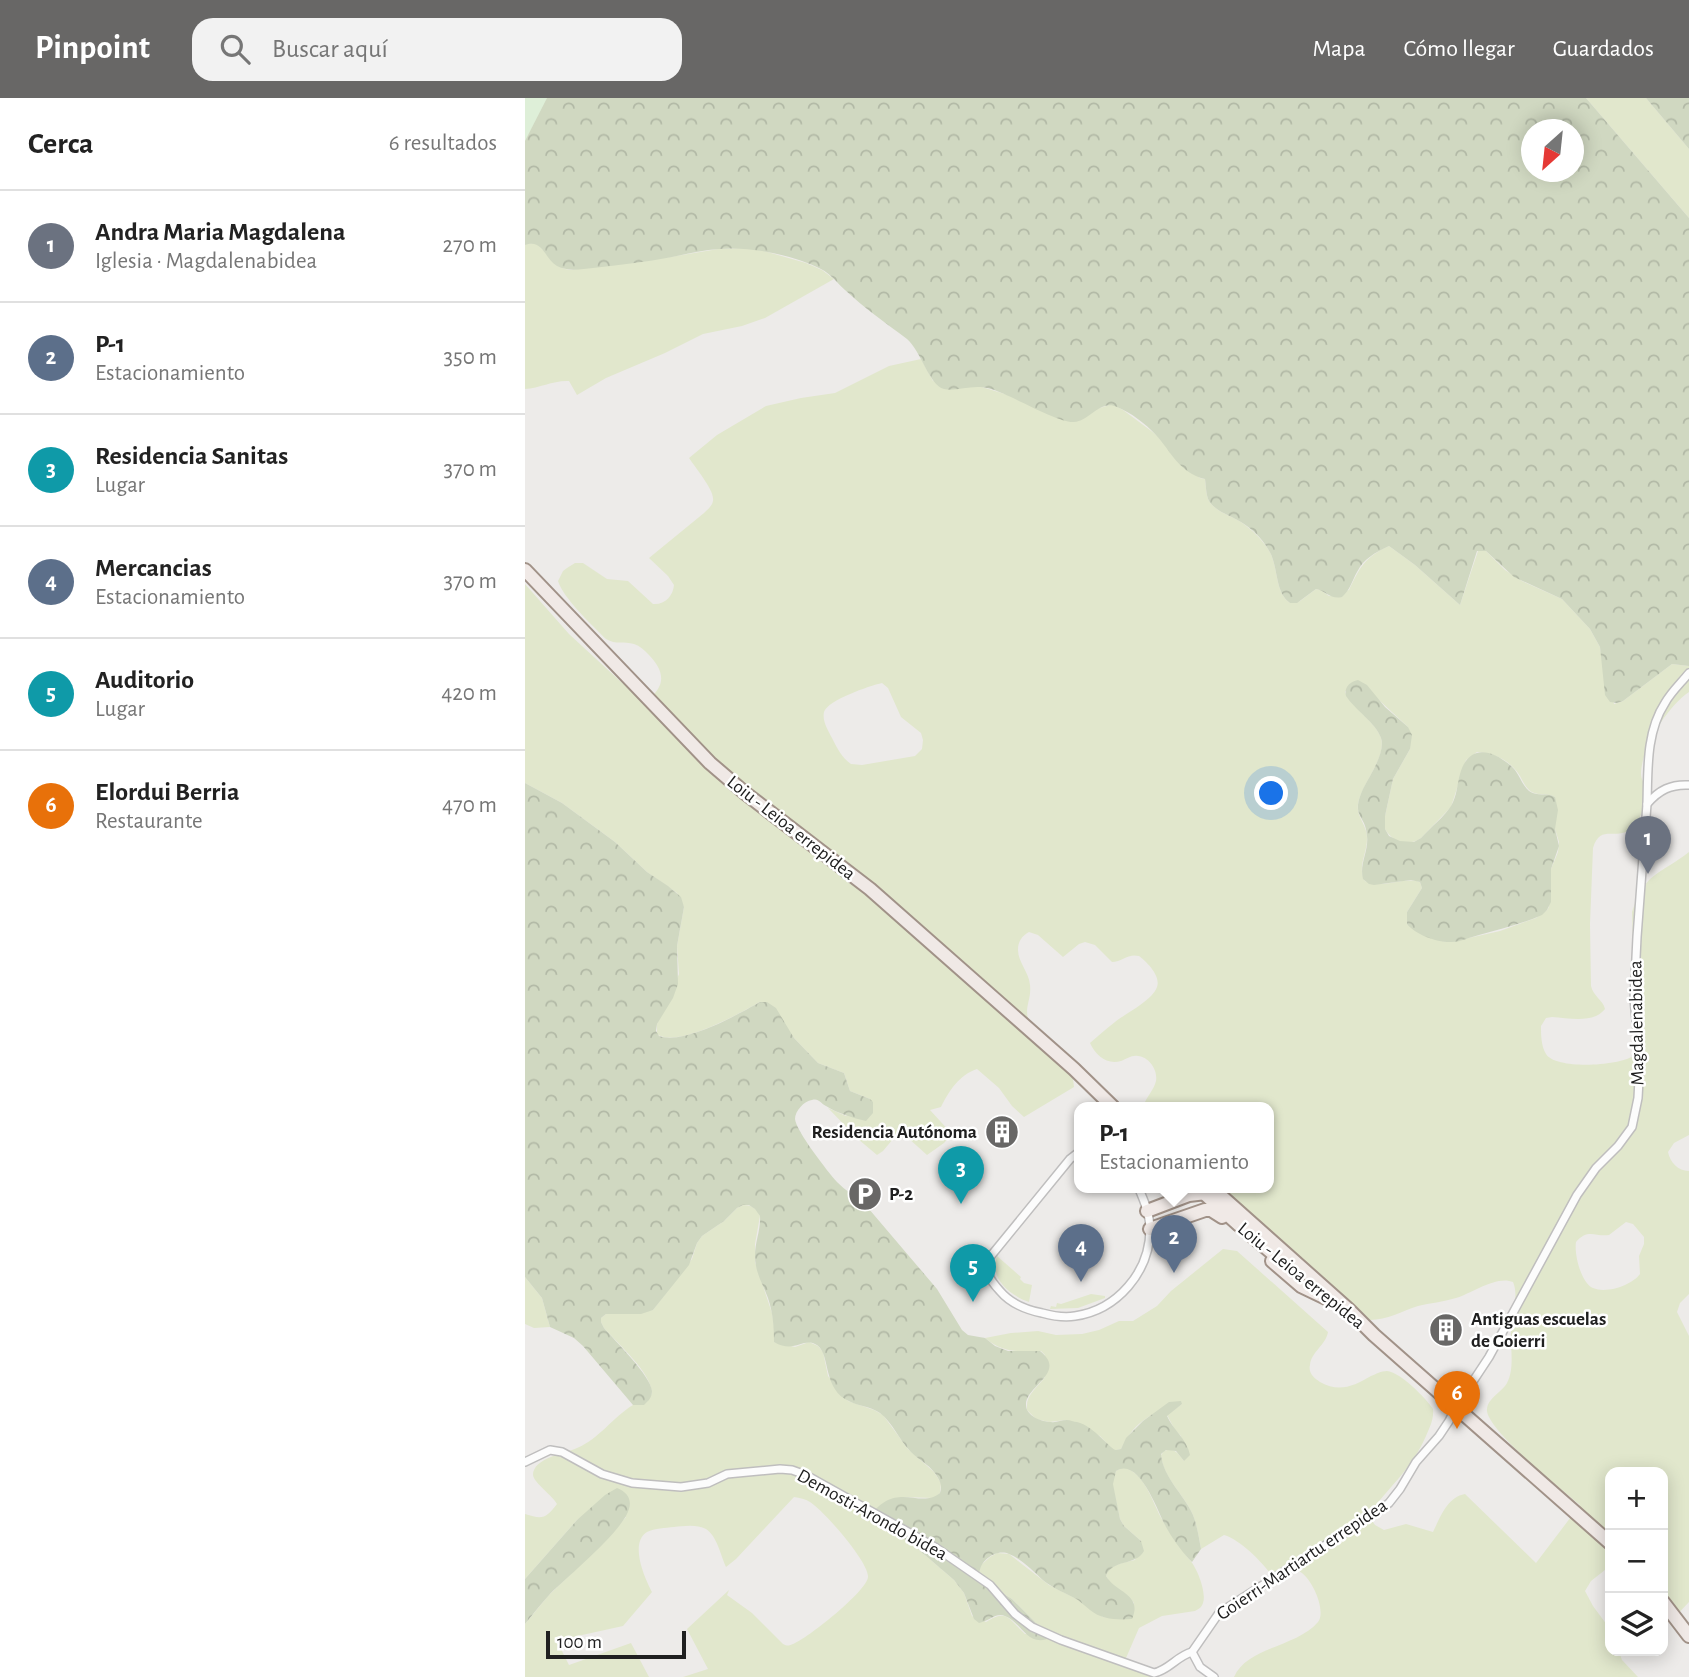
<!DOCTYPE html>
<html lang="es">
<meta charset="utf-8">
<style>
body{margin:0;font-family:"Alegreya Sans",sans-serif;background:#f2f2f2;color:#222}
.controls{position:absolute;right:21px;bottom:21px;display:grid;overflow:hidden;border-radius:14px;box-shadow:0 4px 18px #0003}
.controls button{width:63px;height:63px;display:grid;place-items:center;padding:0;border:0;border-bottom:2px solid #e0e0e0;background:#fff;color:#222;font:35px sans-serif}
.compass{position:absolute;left:996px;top:21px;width:63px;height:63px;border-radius:50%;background:#fff;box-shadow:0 4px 18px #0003;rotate:207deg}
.scale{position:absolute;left:21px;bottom:18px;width:140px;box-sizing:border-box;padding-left:7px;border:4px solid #202020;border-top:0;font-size:19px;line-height:24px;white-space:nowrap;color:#202020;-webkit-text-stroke:5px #fff;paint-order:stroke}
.you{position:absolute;left:747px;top:696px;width:24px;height:24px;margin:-18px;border:5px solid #fff;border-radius:50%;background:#1a73e8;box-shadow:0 0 0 10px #1a73e833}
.badge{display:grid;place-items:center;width:46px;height:46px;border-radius:50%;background:#686766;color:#fff;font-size:23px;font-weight:700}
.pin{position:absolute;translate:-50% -58px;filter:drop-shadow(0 2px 4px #0008)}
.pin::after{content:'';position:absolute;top:37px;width:24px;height:21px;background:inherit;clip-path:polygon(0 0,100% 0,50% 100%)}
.popup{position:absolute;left:549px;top:1004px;width:200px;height:91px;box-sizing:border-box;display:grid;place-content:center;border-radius:14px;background:#fff;filter:drop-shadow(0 2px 5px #0005);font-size:23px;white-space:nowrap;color:#767676}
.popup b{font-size:26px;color:#222}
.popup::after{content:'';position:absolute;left:50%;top:100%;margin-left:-14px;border:14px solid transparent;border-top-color:#fff}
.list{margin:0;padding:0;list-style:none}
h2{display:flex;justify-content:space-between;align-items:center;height:91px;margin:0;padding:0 28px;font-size:30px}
h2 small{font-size:23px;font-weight:400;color:#767676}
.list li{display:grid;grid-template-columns:46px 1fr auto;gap:21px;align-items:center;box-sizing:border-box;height:112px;padding:0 28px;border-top:2px solid #e0e0e0}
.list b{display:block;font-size:26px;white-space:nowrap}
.list p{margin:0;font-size:23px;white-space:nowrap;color:#767676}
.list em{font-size:23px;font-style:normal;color:#767676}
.icon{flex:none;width:38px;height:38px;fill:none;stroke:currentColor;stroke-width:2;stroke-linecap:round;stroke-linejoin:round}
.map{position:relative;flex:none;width:1164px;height:1579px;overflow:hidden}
header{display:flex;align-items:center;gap:42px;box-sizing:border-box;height:98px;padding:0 35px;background:#686766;color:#fff}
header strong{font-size:33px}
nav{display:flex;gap:38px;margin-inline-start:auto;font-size:24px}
.search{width:490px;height:63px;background:#f2f2f2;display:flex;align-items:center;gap:18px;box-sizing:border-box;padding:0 24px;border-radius:21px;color:#767676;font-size:26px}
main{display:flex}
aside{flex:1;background:#fff}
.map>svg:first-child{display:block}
.grass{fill:#e1e7cc;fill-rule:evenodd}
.forest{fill:url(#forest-crowns);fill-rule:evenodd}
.park{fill:#deefd8}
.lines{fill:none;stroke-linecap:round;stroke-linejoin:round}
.minor-casing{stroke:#bfbebe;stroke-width:10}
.primary-casing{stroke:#a19288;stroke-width:16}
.minor{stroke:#fcfcfc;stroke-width:7}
.primary{stroke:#f0e9e6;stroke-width:12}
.labels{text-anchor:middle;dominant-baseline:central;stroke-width:5;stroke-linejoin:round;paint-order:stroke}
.street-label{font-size:19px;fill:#202020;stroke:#fff}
.poi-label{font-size:19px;font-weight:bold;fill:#202020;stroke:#fff;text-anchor:start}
</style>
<header>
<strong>Pinpoint</strong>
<div class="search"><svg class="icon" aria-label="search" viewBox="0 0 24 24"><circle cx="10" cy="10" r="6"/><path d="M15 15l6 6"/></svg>Buscar aquí</div>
<nav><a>Mapa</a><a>Cómo llegar</a><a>Guardados</a></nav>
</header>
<main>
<aside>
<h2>Cerca<small>6 resultados</small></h2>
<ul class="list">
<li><span class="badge" style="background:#6b7280">1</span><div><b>Andra Maria Magdalena</b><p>Iglesia · Magdalenabidea</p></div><em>270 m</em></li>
<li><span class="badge" style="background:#5c6f8a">2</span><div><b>P-1</b><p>Estacionamiento</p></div><em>350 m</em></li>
<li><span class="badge" style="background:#0f9aa8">3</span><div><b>Residencia Sanitas</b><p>Lugar</p></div><em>370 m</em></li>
<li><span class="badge" style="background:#5c6f8a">4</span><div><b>Mercancias</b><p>Estacionamiento</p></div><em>370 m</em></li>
<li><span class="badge" style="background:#0f9aa8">5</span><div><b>Auditorio</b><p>Lugar</p></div><em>420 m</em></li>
<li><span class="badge" style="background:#e8710a">6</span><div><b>Elordui Berria</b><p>Restaurante</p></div><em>470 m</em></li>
</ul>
</aside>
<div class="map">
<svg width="1164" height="1579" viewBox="0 0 1164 1579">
<defs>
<pattern id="forest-crowns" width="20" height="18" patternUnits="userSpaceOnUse" patternTransform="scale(1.75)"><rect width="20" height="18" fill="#d0d8c1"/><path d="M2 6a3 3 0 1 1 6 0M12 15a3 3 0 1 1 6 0" fill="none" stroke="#b2b9a6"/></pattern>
</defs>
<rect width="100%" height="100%" fill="#edebe9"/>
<g class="grass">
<path d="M1061,0h60l43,51v69z"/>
<path d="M3,145l9,1c13,11 14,23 33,26l100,-13 48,-8 29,-1 17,3 42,12 16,7 12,9 -69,39 -23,8 -39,8 -38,19 -59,25 -29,17 -8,-14c-15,-1 -29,7 -44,8v-144z"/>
<path d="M396,261l12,22 35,6h14l26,8 89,14 12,-4h5l9,5 31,23 46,45 5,1c1,7 1,16 4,22 7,11 21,14 32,21 10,7 20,16 27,27 11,16 6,43 22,54l10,-2 16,-12 5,1 8,6 20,-6c11,-23 16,-33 40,-44l26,19 45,40 18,-54h8l19,19 17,11 40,18 28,30 10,18 3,19 11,38 9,-3 49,-37 17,2v26c-21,14 -48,56 -48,82 0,6 4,9 5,15 2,6 0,15 -3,21 -3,7 -8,18 -15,21 -15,8 -28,-6 -35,17l-3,76 1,62c2,10 12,14 14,23 -12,15 -36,9 -53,8l-6,1 -5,8c0,8 0,20 5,28 10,16 73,12 87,2l3,-7 -4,-137c14,-41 26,-36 57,-60v283l-15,8 -6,9c2,10 10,19 21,19v123l-9,9 -3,9 12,24v266l-17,18 -9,-16v-132h-53v94l-19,15 -6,10 8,15 17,23v22h9l3,9 16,17h-404c13,-30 63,-30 84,-55 9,-11 -7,-47 -20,-51 -7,-3 -18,3 -25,6 -10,-14 -32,-37 -49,-42l-23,14c-2,-11 -4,-23 -8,-34 -9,-21 -30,-37 -32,-60l3,-4c10,-4 14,2 20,10l-3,-25 -6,-6 -8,-15 15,-11c-30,9 -46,15 -61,45l-4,1h-4l-13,-14 -34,-16 -17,2 -13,-3 -9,-9c-2,-15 10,-22 18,-33v-22l-4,-4c-24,0 -36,3 -56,-13l26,-5 27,-2 18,4 26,-1 17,-4 20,-9h14l24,-15 14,-15 52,-42 14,2 91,81c-2,13 -17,20 -18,33 -2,8 4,13 10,17 19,11 34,4 51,-6 5,-2 10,-5 16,-5 13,1 39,27 46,38 1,10 -3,18 -7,27 -14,32 -34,48 -54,74l-1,9 4,6 9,5 22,-6 27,8c7,-14 14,-35 32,-38l71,69 44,-58c-17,-14 -96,-77 -93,-96 1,-11 15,-17 20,-26 8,-15 3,-36 4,-53 1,-15 8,-35 2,-48 -16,-7 -41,11 -57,16 -13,4 -26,5 -38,8 -16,5 -31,14 -48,14l-151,-133h50v-80h-126c3,-10 11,-17 13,-26 2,-11 -7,-24 -18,-25 -7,-1 -11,3 -17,5 -14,4 -25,-5 -31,-18 8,-7 16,-14 25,-21 11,-9 37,-21 42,-35 4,-11 -10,-25 -18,-31 -11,-3 -17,6 -27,6l-17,-17 -10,-3 -6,2 -16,13 -25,-22 -9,-3c-7,4 -11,9 -11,18 0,12 11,22 12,35 2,17 -9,24 2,42 10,16 25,31 38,46l3,6 1,8 -50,30 -12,-11 -13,-18 -22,-19c-18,6 -28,22 -36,38l-11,3 22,24 -8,9 -17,12 -20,-18 -14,2 -10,12 -6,4 -19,-16 -30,-31 18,8 24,-17 -20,-8 -6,-18 -26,-10 -24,-25 -9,-12 -25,-24c-20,11 -83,47 -103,32v-10l22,-50 -2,-28 7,-39 -7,-14 -30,-21 -32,-30 -53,-39 -37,-20v-199l44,50 51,47 19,15 11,2c18,-15 12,-30 -2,-44 -4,-4 -8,-8 -14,-10 -10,-3 -18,1 -28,-5 -13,-13 -43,-41 -48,-58l5,-10 4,-3 8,-5h8l24,16 21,2 25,23c12,1 20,-8 21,-19l-6,-9 -19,-18 55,-45c4,-4 10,-8 9,-15 0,-9 -18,-31 -24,-40l28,-23 49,-29 35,-8 34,-5 54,-27zM357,585l6,5 13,29 20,16 2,7 -1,9 -7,7 -53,9 -11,-1c-9,-6 -14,-16 -19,-26 -4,-8 -10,-17 -8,-26 4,-12 45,-26 58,-29zM826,585l28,17 29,27 2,22 -17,30 -8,37v13c7,13 24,18 36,9l30,-31 15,-47 11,-8c17,1 33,8 43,24 2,4 5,10 9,14 7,7 18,2 26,7v32l4,13 -1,10 -7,17 -2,38 -2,3 -11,8 -36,13 -49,11c-17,0 -30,-10 -44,-18v-12l15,-24 -2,-6c-18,-6 -37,8 -55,-1 -8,-14 2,-27 2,-42 1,-13 -11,-22 -9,-35 3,-19 29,-47 23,-66 -5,-16 -28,-29 -36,-46zM1101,1124l7,2 11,13v7l-5,12 1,18c-8,11 -33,20 -47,14 -12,-5 -19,-34 -17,-46 12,-14 19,-5 33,-7z"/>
<path d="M218,1107c8,0 14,3 17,11l-5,28v18l17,51 2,13v16l21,5 14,-5 9,4 5,6 5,24 20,25 26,9 9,5 25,34 26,23 7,11 -1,10 -6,5 -32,-1 -1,39 10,7 43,37 10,13 8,23 14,6c22,-14 23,-2 39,12l29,1 -18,-12 -24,-24 -23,-14 -9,-9v-10l10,-9 7,-4 12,1 40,31 28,14 26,18 21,2 10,-16c-7,-11 -22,-15 -28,-27 3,-12 17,-13 29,-16l6,-19 -17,-15 -4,-7 -7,-32v-7l3,-9 7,-4c23,6 29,36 40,54 7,13 17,25 25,37 8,7 19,34 15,45 -2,5 -3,5 -8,8l-33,5 -23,12 -13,30c6,7 23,14 31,19h-474l25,-8 -21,-40 42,-39 -2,5 25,18 31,31c5,2 4,2 10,0 14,-5 74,-53 75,-67 1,-15 -45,-67 -58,-75 -5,-3 -10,-4 -16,-5l-58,62 -10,8c-5,-11 -9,-31 -20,-38 -9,-5 -23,-3 -32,-2 -9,1 -19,1 -27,5 -18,11 -2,47 5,60l-29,34 -59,13 -2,12 7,14 62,-22 18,34h-124v-53l23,-28 54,-52 24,-27 -41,-2 -8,5 -52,59v-65c18,6 21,4 32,-10 -4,-8 -23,-21 -24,-29 0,-17 33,-22 44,-27 22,-9 36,-31 56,-43 6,-3 12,-7 19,-11 0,-21 -34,-50 -48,-66l-3,-6v-4l5,-4 47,-4 39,-51 5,-16 5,-7 22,-15 13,-13z"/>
<path d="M472,1158l24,21 -1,2 4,4 8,2 -3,17c-20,-7 -40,-24 -32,-46z"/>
<path d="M0,1179l17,21 8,29 -16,1 -9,-4z"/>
<path d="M566,1196l14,2v2l-27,10 -28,1 1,-3 5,1 1,-4 4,1z"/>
</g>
<g class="forest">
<path d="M0,0h1061l103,120v448l-17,-2 -49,37 -6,2 -7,-1 -5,-7 -5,-48 -10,-18 -28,-30 -48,-22 -28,-26h-9l-17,54 -45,-40 -26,-19c-14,7 -25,12 -32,26 -5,9 -7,18 -15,25 -11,3 -16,-6 -26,-8l-19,14h-7c-16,-11 -11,-38 -22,-54 -6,-11 -17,-21 -27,-27 -11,-7 -25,-10 -32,-21 -3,-6 -3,-15 -4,-22 -26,-6 -34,-28 -50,-45 -9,-10 -25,-22 -38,-27 -17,-8 -27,14 -43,15 -17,1 -62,-27 -83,-33 -18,-6 -33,3 -47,0 -15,-4 -23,-38 -37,-50 -21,-16 -43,-31 -62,-49 -8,-7 -14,-16 -24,-21 -28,-14 -71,-23 -102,-20 -16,1 -32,5 -47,8 -26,5 -53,8 -79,11 -11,1 -25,4 -36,-2 -13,-8 -14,-27 -32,-21zM1006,32h42v42h-42z"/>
<path d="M1121,0h43v51z"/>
<path d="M833,582l9,5 18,22 23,20 4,8 -2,14 -17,30 -8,37v13l4,7 11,5 14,1 7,-4c9,-10 24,-22 30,-32 6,-10 6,-21 9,-32 8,-29 30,-26 50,-9 9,7 11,19 19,26 8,6 18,1 26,6l3,13 -3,19 4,17 -8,23v33l-4,8 -5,5c-20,9 -42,14 -63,20 -9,2 -18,7 -27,7 -14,1 -36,-7 -45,-18v-12l15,-24 -2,-6 -9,-2 -37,5 -5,-1 -6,-5c-4,-15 6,-28 4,-43 -1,-22 -17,-18 -4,-47 6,-12 23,-37 18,-51 -5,-15 -26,-28 -35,-42 -2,-8 3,-14 12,-16z"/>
<path d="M0,685l37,20 53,39 32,30 21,14 13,11 3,10 -7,39 1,38 -5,14 -16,26 -1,7 3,5c25,9 78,-21 101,-34h7l9,6 18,30 24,25 26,10 6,18 20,8 3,3v11l-7,8c-13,-3 -29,-8 -40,-15 -6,-3 -7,-8 -14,-6 -8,1 -17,11 -17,19 1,12 33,53 42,63 8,8 17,14 26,20l74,87 25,41 6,5 17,3 10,8 13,5h32c28,22 -15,35 -14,54 0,11 16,17 25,17 5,1 10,-2 16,-2 3,0 7,2 10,2 17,4 34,28 39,28 2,0 3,-1 5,-1l5,-11 17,-17 26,-19 12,-1 1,3 -15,12c6,14 20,23 23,39l-6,6 -8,-10 -10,-1 -5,4c2,24 23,40 32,61 4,10 6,23 8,34l-9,13 -4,-4c-8,-9 -16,-20 -22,-31 -8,-15 -27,-71 -50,-56l-3,13 7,35 4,7 17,15 3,10c-8,15 -32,8 -38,25 10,17 37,18 26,43 -14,1 -30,1 -42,-9 -4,-3 -8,-7 -12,-10 -12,-7 -24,-11 -34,-19 -10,-9 -22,-22 -35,-27 -13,-6 -32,8 -29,22l9,9 23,14 24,24 18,13c-26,15 -31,-13 -49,-20 -9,-4 -17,6 -26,7l-5,-4 -10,-26 -10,-13 -43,-37 -37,-21 -5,-5c28,-38 50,-7 71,-24 2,-6 1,-10 -2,-15 -6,-12 -18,-17 -27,-26 -12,-12 -18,-29 -31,-39 -10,-7 -24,-7 -35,-14 -23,-14 -14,-48 -30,-55 -13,-6 -21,10 -41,-2 0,-15 -1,-29 -6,-44 -4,-11 -10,-21 -12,-32 -4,-19 5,-33 4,-50l-5,-7 -6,-4h-6l-6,3 -13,13 -22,15 -5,7 -8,22 -36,45 -12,4h-35l-5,4v4l3,6c11,13 47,48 48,63 0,7 -4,10 -8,14h-11l-50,-59 -9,-8 -24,-11 -8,-29 -17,-21z"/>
<path d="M92,1390c10,4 15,11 12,21 -6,22 -61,67 -79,85 -9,10 -17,20 -25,30v-45l52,-59 28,-25z"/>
</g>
<path class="park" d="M0,0h22l-22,43z"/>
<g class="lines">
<g class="minor-casing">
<g id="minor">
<path d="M1122,706c1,-34 -1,-72 18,-101 6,-11 16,-20 24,-30"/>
<path d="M554,1054l-9,7 -80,98c-5,16 -1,22 10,34 10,12 27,19 42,22 11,3 22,5 33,3 42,-6 75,-44 75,-87 0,-15 -6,-29 -12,-42"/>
<path d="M0,1364l25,-12 12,2 40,22 30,9 49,4 27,-4 19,-9 53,-5 12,1 14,5 129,72 55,38 25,29 17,13 29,13 93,33c15,-3 23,-17 38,-21"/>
<path d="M667,1554l27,-39 160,-102 10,-8 11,-14 16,-27 23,-26 10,-15 7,-14 33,-50 88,-162 19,-27 22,-22 14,-19 6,-29 2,-37 -6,-62 3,-62 10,-133c12,-14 24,-20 42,-19"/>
<path d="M667,1554l8,15 14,10"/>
</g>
</g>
<g class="primary-casing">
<g id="primary">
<path d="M0,472l185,193 35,30 125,96 204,180 39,38"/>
<path d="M672,1089l42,38 45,38"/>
<path d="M686,1089l137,122 26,26 236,208"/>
<path d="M622,1113l42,-16 17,-2"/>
<path d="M625,1131l55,-19h6l11,7"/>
<path d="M747,1163l29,25 25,12"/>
<path d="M1138,1504l26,34"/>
</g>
</g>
<use href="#minor" class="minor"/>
<use href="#primary" class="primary"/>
</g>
<defs>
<g id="building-disc" transform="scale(1.75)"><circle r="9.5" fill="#686766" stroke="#fff"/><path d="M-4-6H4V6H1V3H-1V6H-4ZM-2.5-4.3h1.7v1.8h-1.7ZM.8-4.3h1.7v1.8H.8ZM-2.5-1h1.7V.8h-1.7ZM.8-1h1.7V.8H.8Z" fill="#fff"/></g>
<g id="parking-disc" transform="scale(1.75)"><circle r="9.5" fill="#686766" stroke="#fff"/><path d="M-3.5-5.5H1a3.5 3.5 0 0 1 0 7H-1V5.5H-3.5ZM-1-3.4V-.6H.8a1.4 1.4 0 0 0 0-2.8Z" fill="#fff"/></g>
</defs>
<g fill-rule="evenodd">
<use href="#building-disc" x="477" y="1034"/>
<use href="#parking-disc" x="340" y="1096"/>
<use href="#building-disc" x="921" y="1232"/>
</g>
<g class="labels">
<g class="street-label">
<text transform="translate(266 730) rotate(38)">Loiu - Leioa errepidea</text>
<text transform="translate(1112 925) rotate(-91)">Magdalenabidea</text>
<text transform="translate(776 1178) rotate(39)">Loiu - Leioa errepidea</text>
<text transform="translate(347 1417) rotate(29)">Demosti-Arondo bidea</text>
<text transform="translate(777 1462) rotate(-34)">Goierri-Martiartu errepidea</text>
</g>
<g class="poi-label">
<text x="452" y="1034" text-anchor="end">Residencia Autónoma</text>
<text x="364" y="1096">P-2</text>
<text x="946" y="1221">Antiguas escuelas<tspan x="946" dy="22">de Goierri</tspan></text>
</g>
</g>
</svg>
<div class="controls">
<button>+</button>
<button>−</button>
<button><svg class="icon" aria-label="layers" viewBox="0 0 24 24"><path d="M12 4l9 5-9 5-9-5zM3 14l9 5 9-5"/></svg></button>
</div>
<svg class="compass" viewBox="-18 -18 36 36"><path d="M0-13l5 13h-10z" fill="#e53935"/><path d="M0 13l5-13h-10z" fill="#767676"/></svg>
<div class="scale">100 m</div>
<div class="you"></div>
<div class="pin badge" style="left:1123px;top:776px;background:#6b7280">1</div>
<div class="pin badge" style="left:649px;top:1175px;background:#5c6f8a">2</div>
<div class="popup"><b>P-1</b>Estacionamiento</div>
<div class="pin badge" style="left:436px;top:1106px;background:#0f9aa8">3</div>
<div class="pin badge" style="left:556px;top:1184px;background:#5c6f8a">4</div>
<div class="pin badge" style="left:448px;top:1204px;background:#0f9aa8">5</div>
<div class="pin badge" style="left:932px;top:1331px;background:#e8710a">6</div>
</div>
</main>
